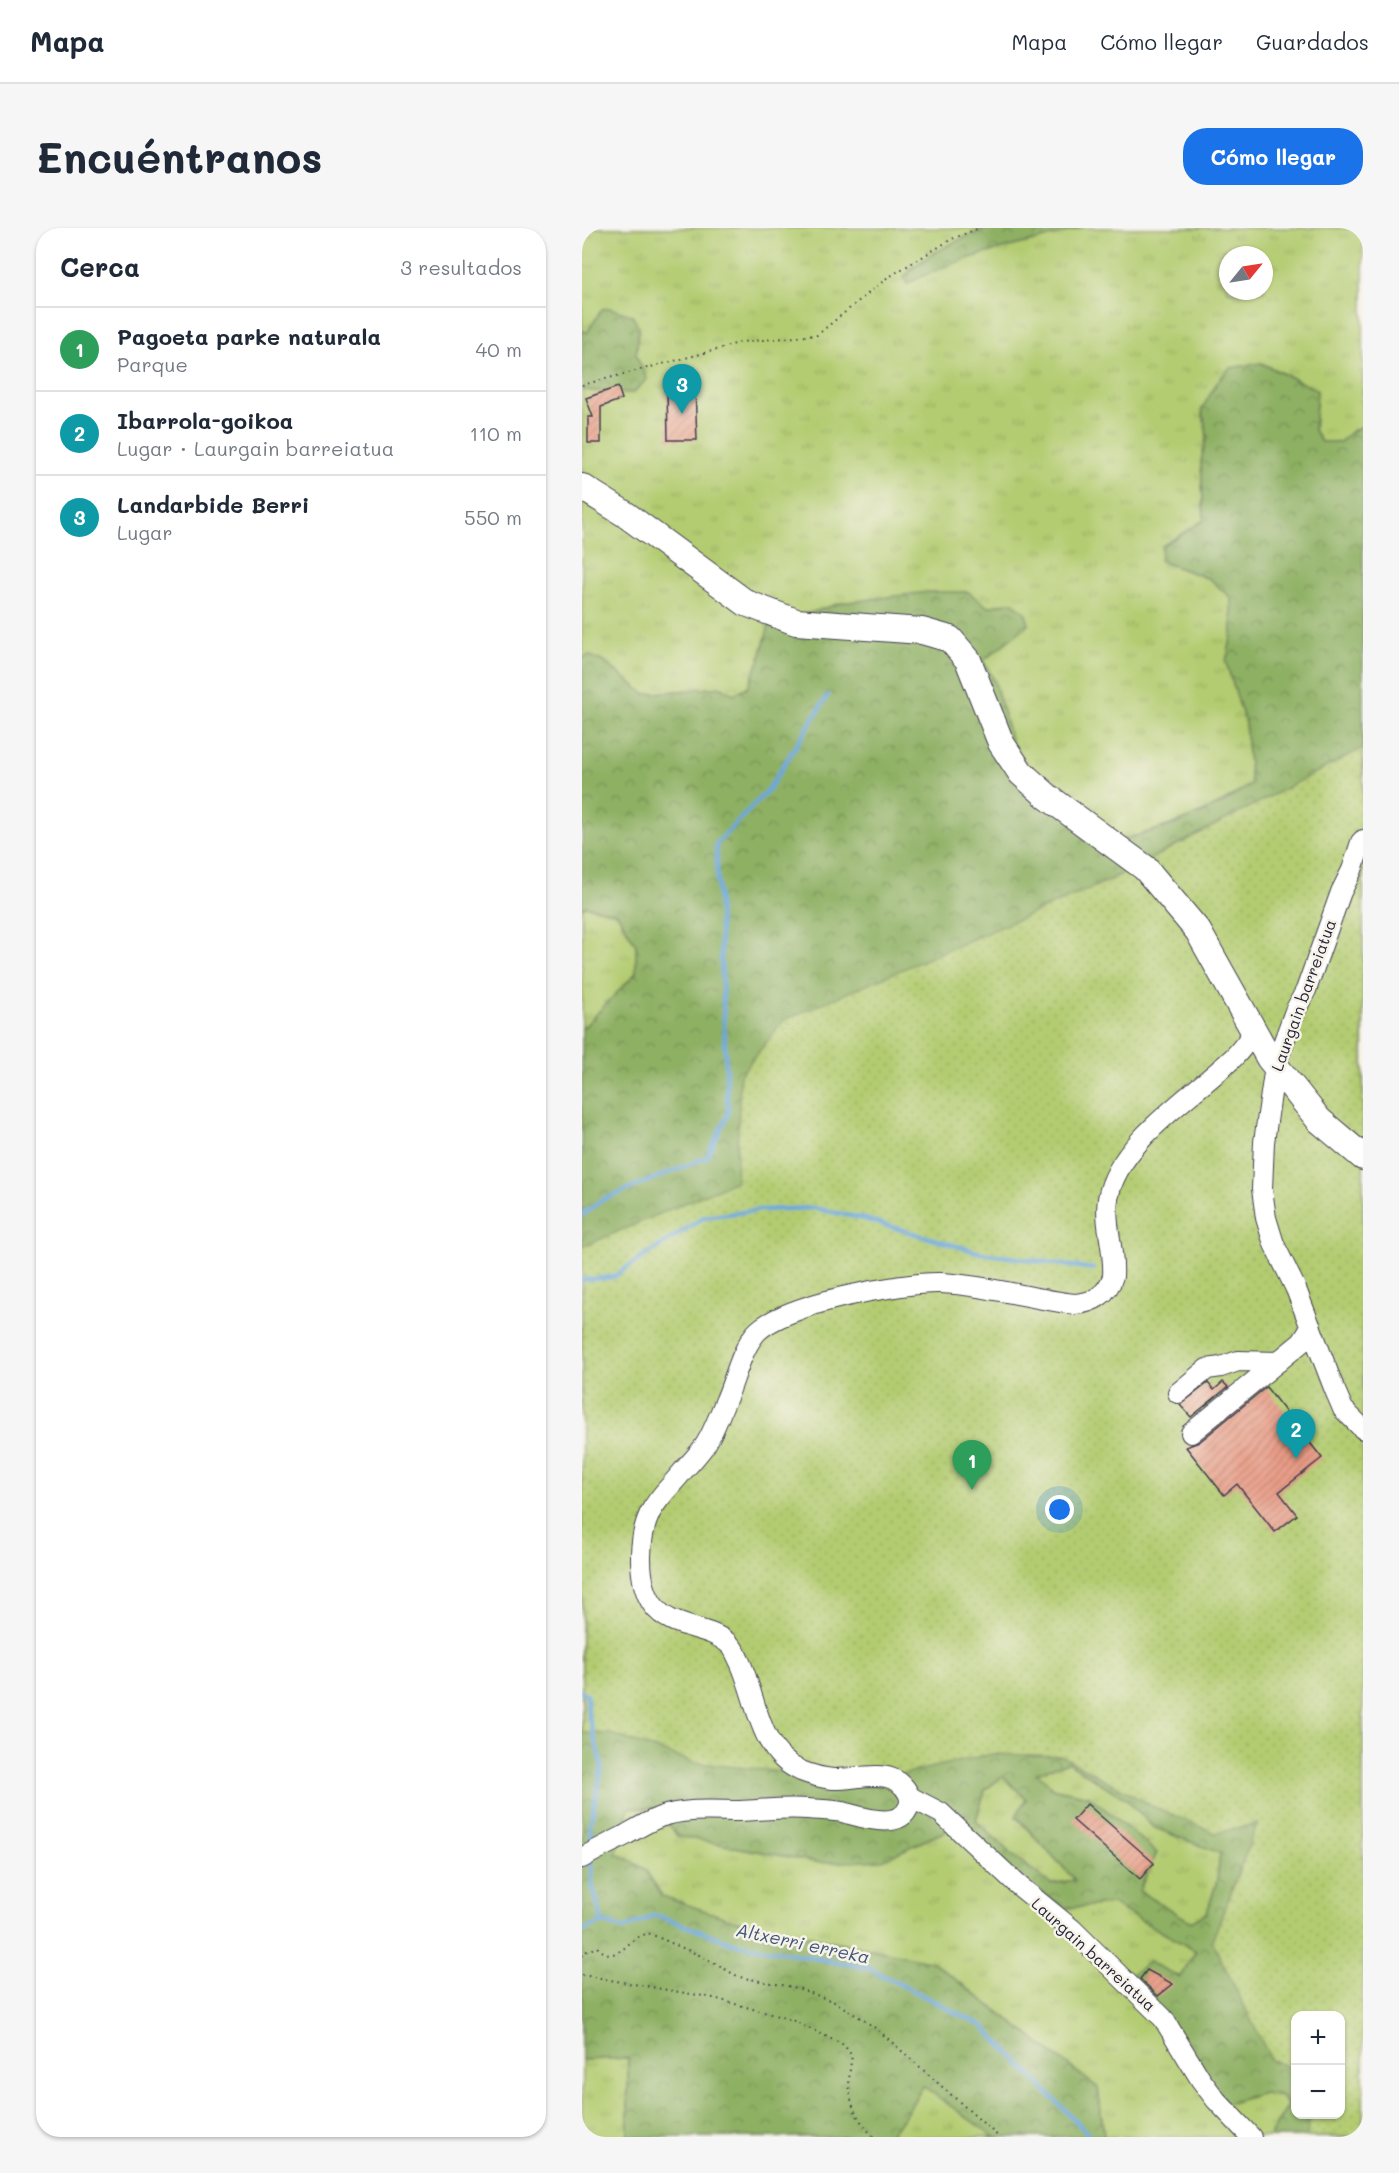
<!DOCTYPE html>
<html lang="es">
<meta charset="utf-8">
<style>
body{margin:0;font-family:Mali,sans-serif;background:#f6f6f7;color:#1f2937}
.controls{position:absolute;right:18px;bottom:18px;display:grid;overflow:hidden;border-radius:12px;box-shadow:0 2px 4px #0004}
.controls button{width:54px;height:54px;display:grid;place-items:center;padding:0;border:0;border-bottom:2px solid #e0e1e3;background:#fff;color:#1f2937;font:30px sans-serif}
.compass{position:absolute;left:637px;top:18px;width:54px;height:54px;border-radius:50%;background:#fff;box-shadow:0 2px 4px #0004;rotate:60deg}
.you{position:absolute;left:478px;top:1282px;width:21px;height:21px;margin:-15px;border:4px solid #fff;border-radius:50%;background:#1a73e8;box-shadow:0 0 0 9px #1a73e833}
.badge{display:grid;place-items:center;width:39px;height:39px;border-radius:50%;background:#1a73e8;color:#fff;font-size:20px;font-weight:700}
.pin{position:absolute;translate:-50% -50px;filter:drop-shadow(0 2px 3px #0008)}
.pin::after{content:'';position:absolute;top:32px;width:21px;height:18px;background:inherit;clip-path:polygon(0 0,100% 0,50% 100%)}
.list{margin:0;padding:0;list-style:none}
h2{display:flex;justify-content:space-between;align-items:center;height:78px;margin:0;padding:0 24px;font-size:26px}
h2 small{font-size:20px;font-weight:400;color:#747a83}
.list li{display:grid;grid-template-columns:39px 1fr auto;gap:18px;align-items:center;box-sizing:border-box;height:84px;padding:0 24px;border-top:2px solid #e0e1e3}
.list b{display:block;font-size:22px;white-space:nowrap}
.list p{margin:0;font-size:20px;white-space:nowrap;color:#747a83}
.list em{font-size:20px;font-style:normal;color:#747a83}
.map{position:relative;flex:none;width:781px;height:1909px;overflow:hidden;border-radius:24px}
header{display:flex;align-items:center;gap:36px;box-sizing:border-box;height:84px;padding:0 30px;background:#fff;border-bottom:2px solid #e0e1e3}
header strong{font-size:28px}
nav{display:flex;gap:33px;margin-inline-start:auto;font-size:21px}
.intro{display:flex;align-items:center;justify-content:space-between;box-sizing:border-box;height:144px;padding:0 36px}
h1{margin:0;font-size:42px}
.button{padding:15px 27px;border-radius:24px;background:#1a73e8;color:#fff;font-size:21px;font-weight:700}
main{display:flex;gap:36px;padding:0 36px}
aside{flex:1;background:#fff;border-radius:24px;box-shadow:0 2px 4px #0004}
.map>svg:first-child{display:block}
.grass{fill:url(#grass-tufts);stroke:#6a7756;stroke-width:1.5;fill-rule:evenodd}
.forest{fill:url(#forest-crowns);stroke:#58694f;stroke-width:1.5;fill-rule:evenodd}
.park{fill:url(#park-dots);stroke:#6a7756;stroke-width:1.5}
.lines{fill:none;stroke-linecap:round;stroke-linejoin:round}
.stream{stroke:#6ca7dc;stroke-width:4.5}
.building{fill:url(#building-hatch)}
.minor-casing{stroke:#403e4e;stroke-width:22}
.major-casing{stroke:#403e4e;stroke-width:28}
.path{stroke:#403e4e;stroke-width:2;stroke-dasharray:1.5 4.5;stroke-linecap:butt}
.minor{stroke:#fff;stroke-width:20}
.major{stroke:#fff;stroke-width:26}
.labels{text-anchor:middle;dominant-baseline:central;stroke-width:5;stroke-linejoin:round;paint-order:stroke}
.street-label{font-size:16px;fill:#22223b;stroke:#f7f3e8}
.water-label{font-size:18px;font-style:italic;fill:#40577b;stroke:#f7f3e8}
</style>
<header>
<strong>Mapa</strong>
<nav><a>Mapa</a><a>Cómo llegar</a><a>Guardados</a></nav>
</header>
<div class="intro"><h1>Encuéntranos</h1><a class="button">Cómo llegar</a></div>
<main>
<aside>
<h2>Cerca<small>3 resultados</small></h2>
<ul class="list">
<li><span class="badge" style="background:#2e9e5b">1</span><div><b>Pagoeta parke naturala</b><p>Parque</p></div><em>40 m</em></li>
<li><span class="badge" style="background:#0f9aa8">2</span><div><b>Ibarrola-goikoa</b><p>Lugar · Laurgain barreiatua</p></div><em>110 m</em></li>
<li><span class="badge" style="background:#0f9aa8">3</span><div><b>Landarbide Berri</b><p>Lugar</p></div><em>550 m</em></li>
</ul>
</aside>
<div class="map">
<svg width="781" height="1909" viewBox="0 0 781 1909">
<defs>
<pattern id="grass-tufts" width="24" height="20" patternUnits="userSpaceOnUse" patternTransform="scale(1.5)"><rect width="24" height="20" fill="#b3cc71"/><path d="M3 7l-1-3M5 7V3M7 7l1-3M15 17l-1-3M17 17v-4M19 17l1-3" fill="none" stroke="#9aaf63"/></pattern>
<pattern id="forest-crowns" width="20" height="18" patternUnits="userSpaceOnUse" patternTransform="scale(1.5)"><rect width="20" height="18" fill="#8eb063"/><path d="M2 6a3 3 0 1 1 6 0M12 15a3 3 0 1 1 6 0" fill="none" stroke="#748f53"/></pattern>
<pattern id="park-dots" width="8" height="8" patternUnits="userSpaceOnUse" patternTransform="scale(1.5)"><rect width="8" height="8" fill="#b3cc71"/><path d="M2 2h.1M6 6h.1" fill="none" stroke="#9aaf63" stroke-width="1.8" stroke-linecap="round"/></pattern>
<pattern id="building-hatch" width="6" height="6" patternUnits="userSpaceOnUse" patternTransform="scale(1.5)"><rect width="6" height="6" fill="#e99c86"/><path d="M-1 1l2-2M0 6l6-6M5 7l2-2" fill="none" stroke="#bc7f6f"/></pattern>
</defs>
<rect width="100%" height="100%" fill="#f7f3e8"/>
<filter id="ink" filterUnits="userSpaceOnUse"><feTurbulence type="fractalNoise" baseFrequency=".0167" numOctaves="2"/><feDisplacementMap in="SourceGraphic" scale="12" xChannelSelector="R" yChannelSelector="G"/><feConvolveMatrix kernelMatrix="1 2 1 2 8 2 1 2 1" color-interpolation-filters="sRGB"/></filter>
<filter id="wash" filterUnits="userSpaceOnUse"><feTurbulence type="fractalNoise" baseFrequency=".008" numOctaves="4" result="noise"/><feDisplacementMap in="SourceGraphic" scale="24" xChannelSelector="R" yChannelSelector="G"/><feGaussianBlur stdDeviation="1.35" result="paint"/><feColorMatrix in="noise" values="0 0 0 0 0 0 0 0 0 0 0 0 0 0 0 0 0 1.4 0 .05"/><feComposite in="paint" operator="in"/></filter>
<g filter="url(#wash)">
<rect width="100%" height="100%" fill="#eaddb9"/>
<g class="grass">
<path d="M0,0h405l-36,17 -41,24 -3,15 27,-15 28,-10 119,-31h282v198l-11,5 -12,11h-19l-7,-11 3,-41 -56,-27 -59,46 5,26 -6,26 3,59 -15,10 -29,31 50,18 21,19 1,36 -6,28 19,61 6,61c-47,32 -86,44 -140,59l-69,-57 -30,-43 -18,-63 -11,-19 15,-12 14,-47 -24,5 -20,-15 -127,11 -72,23 -10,35 -11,26 -15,7 -11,-7 -77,7 -41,-32 -22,-3v-269l51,3 14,-14 -11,-24 3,-26 -52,4 -5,-3zM646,27h36v36h-36z"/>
<path d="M4,678l31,7 19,32v28l-54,56v-121z"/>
<path d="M486,1534l58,37 27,28 67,26 -3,28 -10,32 -16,9 -52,-31 -50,-95 -34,-7 -19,-16z"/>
<path d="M421,1548l23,23 -10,18 59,63 -24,4 -39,-29 -36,-35 9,-30z"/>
<path d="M46,1580h29l280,26 22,-9 107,83 46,-4 84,47 -16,26 -31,-15 77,142 38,-11 15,2 9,10 -19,32h-165l-6,-49 -165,-126 -202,-42 -69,-24 -17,-27 -29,-16z"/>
<path d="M46,1830v79h-46v-77z"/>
<path d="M341,1858l71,51h-101l-3,-3 13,-16z"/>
</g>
<g class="forest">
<path d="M405,0h94c-61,19 -117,25 -174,56l-3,-6c13,-20 60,-41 83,-50z"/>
<path d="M28,80l22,7 7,13 -3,27 11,24 -14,14 -51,-3v-60l5,3 15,-24z"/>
<path d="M679,135l56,27 -3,40 7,12h19l12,-11 11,-5v1086l-45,193 45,432h-94l19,-32 -9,-10 -15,-2 -38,11 -97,-128 20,-14 31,15 16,-26 -84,-47 -46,4 -45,-28 -62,-55 -77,35 -62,3 -143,-27 -20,-28h-28l-13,45 29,16 17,27 70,24 201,42 165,126 6,49h-110l-71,-51 -20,32 -13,15 3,4h-265v-79l-46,2v-1031l54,-56v-28l-19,-32 -31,-7 -4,2v-249l6,-4 16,7 41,32 77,-7 11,7 15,-7 11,-26 10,-35 72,-23 87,-11h40l20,15 24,-5 13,10 4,12 -46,37 11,19 18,63 30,43 69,57 63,-18 49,-22 28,-19 -6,-61 -19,-61 6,-28 -1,-36 -21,-19 -50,-18 2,-15 42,-26 -3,-59 6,-26 -5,-26 16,-28 12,-13zM486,1534l58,37 27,28 67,26 -3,28 -10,32 -16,9 -52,-31 18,-38 -68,-57 -34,-7 -18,-16zM421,1548l23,23 -10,17 59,64 -24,4 -39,-29 -36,-35 9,-30zM714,1788h44v98h-44z"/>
</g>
<path class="park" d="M781,520v1389h-56l2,-22 31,-1v-98h-44l-1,54 -24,-10 -59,-119 45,-117 -42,9 -61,-26 -92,-51 -70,-2 -121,27 -175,-18 -85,-29 -29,-1v-486l154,-66 4,-106 44,-55 326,-140z"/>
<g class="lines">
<g class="stream">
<path d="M0,987l20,-15 105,-43 21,-43 -12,-270 52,-54 60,-95"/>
<path d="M0,1052l31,-3 91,-60 54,-7 55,-2 48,10 120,35 112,16"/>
<path d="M0,1464l5,2 1,20 14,53 -12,57 1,21"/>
<path d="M9,1632l1,23 10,39"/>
<path d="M20,1694l22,7 31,-14 78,28 135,25 115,58 108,111"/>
<path d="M0,1703l20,-9"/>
</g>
</g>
<g id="blocks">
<g class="building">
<path d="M36,159l4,12 -21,8v36h-13v-26h5l-7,-19z"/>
<path d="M113,160l2,52h-29l-1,-51z"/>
<path d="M641,1154l5,5 -37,30 -11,-12 28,-22 6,7z"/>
<path d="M684,1159l56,71 -43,34 18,23 -22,17 -38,-48 -13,11 -38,-48 13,-5z"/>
<path d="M505,1576l67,59 -14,16 -67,-59z"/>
<path d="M565,1742l26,14 -15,12 -18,-17z"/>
</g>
</g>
</g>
<g filter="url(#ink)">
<use href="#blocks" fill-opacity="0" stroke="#403e4e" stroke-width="1.5"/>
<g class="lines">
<g class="minor-casing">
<g id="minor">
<path d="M781,612l-2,2 -9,28 -11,22 -35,98 -11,21 -20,55 -11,76 -2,47 4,29 8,26 22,45 38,99 9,21 20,20"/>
<path d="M596,1165l29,-24 14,-2 17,-6 40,1"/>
<path d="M609,1205l111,-91 9,-14"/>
<path d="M328,1569l31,16 77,72 54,44 91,89 38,62 15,20 35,37"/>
<path d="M0,1630c14,-8 28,-15 42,-22 12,-7 23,-14 36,-19 25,-9 54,-6 80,-6 23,-1 45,-4 68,-2 11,1 23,1 34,3 17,4 58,20 67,-6 2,-5 1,-9 -1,-13 -15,-28 -50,-13 -75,-14 -10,-1 -22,-4 -32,-8 -42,-18 -44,-72 -61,-109 -3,-5 -5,-13 -10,-17 -21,-21 -58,-14 -77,-40 -16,-23 -15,-67 -3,-92 8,-16 22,-28 33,-42 7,-8 16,-17 22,-26 8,-12 14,-29 20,-43 10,-22 15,-49 30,-68 25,-30 147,-52 186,-51 46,2 89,16 134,21 18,-1 33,-10 38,-28 2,-26 -9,-51 -5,-77 9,-57 87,-104 126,-142 8,-8 14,-17 20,-25"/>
</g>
</g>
<g class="major-casing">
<path id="major" d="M0,259l43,27 121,89 50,19 126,9 28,8 18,21 33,83 20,30 27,24 97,71 53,63 71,127 50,62 44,37"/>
</g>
<g class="path">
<path d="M0,157l134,-35 25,-8 76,-7 70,-57 65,-39 27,-11"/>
<path d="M0,1728l5,-5 10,-4c16,16 26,1 38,-8 4,-3 9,-4 13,-6l51,22 40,22 59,11 39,15 40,26 122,108"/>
<path d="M0,1747l132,23 78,22 52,25 8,11c-6,34 -4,55 22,81"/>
</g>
<use href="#minor" class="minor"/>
<use href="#major" class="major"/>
</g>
</g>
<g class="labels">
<g class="street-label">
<text transform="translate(721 767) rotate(-70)">Laurgain barreiatua</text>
<text transform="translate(512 1726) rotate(42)">Laurgain barreiatua</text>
</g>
<g class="water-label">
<text transform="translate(221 1715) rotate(12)">Altxerri erreka</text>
</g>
</g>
</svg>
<div class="controls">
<button>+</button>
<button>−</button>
</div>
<svg class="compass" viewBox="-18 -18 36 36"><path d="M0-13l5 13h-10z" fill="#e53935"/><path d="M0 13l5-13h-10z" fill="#747a83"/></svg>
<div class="you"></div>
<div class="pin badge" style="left:390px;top:1262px;background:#2e9e5b">1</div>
<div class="pin badge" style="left:714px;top:1231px;background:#0f9aa8">2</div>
<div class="pin badge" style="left:100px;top:186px;background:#0f9aa8">3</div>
</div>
</main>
